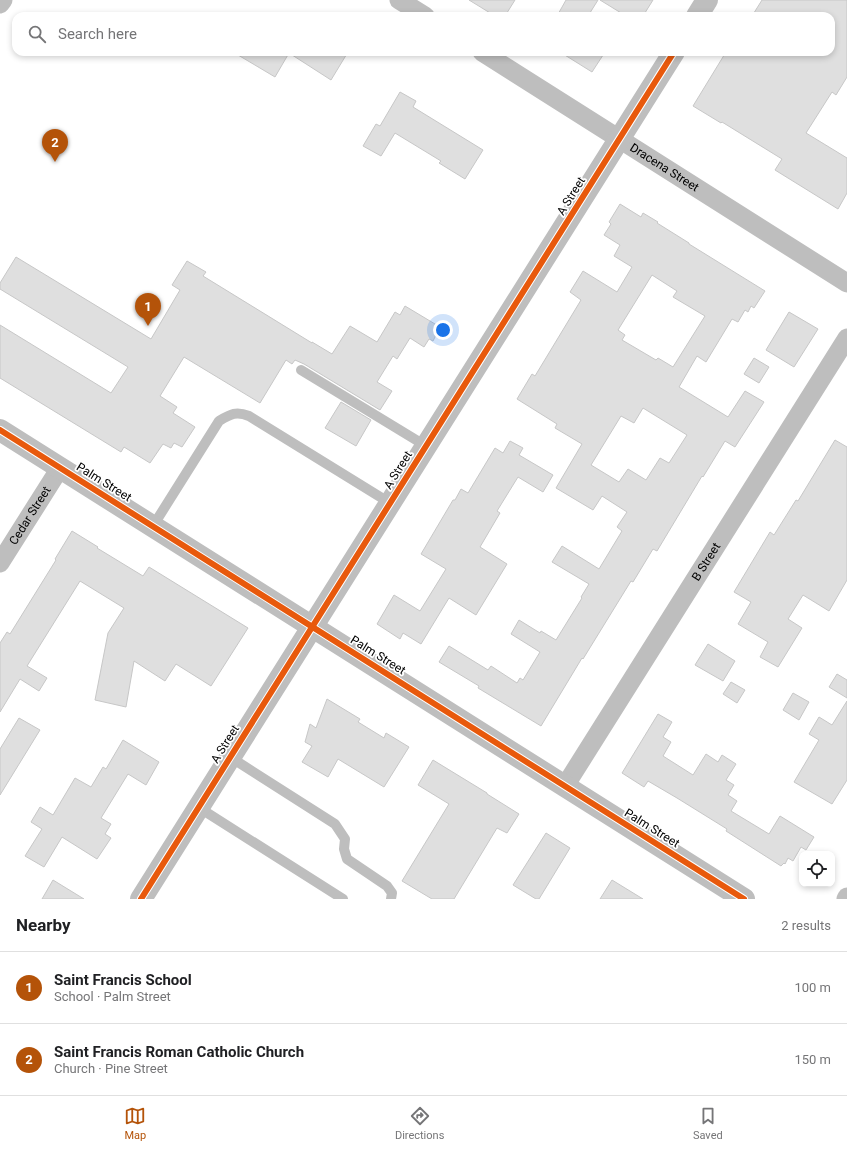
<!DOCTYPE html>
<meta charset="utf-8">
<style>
body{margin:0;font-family:Roboto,sans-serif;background:#f2f2f2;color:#202124}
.controls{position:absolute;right:12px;bottom:12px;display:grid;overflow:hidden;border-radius:8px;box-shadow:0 2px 6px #0003}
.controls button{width:36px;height:36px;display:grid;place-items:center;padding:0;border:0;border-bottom:1px solid #e0e0e0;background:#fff;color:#202124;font:20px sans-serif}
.you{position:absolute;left:443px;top:330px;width:14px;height:14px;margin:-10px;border:3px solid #fff;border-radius:50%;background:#1a73e8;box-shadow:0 0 0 6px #1a73e833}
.badge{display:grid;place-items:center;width:26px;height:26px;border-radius:50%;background:#b45309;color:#fff;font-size:13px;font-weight:700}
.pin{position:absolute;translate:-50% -33px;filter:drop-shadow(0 1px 2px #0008)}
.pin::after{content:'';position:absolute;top:21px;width:14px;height:12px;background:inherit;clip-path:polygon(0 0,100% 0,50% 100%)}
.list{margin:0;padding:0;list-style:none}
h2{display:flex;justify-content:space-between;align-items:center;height:52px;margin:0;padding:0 16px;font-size:17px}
h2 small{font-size:13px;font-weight:400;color:#757577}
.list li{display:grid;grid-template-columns:26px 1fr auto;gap:12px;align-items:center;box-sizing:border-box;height:72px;padding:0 16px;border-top:1px solid #e0e0e0}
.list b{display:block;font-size:15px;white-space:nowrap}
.list p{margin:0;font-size:13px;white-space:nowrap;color:#757577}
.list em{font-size:13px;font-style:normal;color:#757577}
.icon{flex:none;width:22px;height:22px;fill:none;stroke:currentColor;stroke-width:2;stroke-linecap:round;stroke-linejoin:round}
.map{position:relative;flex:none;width:847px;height:899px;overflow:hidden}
.search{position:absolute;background:#fff;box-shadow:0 2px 6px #0003;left:12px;right:12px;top:12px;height:44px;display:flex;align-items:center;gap:10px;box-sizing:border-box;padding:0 14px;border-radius:12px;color:#757577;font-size:15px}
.sheet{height:196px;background:#fff}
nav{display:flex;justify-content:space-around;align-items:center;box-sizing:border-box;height:56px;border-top:1px solid #e0e0e0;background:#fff;font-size:11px;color:#757577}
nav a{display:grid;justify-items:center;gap:2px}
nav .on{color:#b45309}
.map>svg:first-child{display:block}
.building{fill:#dfdfdf;stroke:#c7c7c7;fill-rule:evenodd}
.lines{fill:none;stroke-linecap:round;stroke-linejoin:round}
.service{stroke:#bebebe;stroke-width:10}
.minor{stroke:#bebebe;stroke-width:19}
.tertiary{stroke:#bebebe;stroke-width:22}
.cycleway-casing{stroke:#fff;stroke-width:8}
.cycleway{stroke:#e8590c;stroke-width:6}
.labels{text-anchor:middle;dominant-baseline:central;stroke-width:3.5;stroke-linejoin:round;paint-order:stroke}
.street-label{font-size:12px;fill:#000;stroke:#fff}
</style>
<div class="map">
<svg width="847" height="899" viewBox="0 0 847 899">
<rect width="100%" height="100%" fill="#fff"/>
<g class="building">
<path d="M469,0h46l-10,16h-10z"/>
<path d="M566,0h32l-10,16h-31z"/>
<path d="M600,0h53l-10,16h-17z"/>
<path d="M762,0h85v77l-11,18 -4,-3 -26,41 41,25v35l-9,16 -63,-39 7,-11 -60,-37 -1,1 -28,-17 33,-54h105v-36h-79z"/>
<path d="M233,52h115l-17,28 -42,-27 -14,24z"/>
<path d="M560,52h45l-13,20z"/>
<path d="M400,92l16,9 -3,6 70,43 -18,29 -26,-16 2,-2 -46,-28 -14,23 -18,-10 13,-22 4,2z"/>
<path d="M620,204l21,13 2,-4 15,9 -1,1 32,20v1l76,47 -11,17 -3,-2 -3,6 -3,-2 -7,12 -6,-3 -26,43 -9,-6 -18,31 49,30 17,-26 19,11 -29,45 -10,-6 -22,36 -1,-1 -45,75 -4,-2 -20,33 -2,-1 -48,78 -1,-1 -41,68 -63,-38 1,-2 -40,-24 10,-16 39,24 3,-4 26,17 3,-5 3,2 17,-28 -29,-18 8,-14 21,13 1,-2 15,9 26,-42 -1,-1 8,-13 -37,-22 10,-16 37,23 23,-38 -5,-4 10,-15 -25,-16 -9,14 -37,-22 26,-44 -27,-16 2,-4 -40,-25 15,-25 3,2 46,-76 -11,-8 13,-21 34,21 15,-25 -18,-11 6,-11 -16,-10 7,-11 -2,-2zM652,275l25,16 -4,6 32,19 -32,51 -15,-9 -2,2 -34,-20 3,-5 -7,-5zM643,408l44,27 -18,28 -9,-5 -14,22 -18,-11 -9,13 -28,-17 30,-49 13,7z"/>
<path d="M16,257l135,82 29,-49 -8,-5 15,-24 19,11 -3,4 109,67v-1l20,12 18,-28 27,16 18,-30 5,3 5,-9 35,21 -7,14 -4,-2 -5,8 -14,-9 -13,21 -4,-3 -16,26 15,9 -12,19 -76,-46 -9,-4 -3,4 -6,-4 -26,43 -76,-46 -24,39 17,11 -4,6 22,14 -13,20 -8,-4 -3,5 -8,-4 -13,19 -26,-16 -3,5 -121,-74v-53l111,68 17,-26 -128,-78v-6z"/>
<path d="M789,312l29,17 -24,38 -28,-17z"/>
<path d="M754,358l15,9 -10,16 -15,-9z"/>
<path d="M341,402l30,18 -15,26 -31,-18z"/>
<path d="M835,440l12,7v133l-18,31 -26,-16 -15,24 14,9 -24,39 -18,-10 8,-15 -30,-18 13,-22 -17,-10 36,-60 4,3 22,-35 2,1z"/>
<path d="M510,441l13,7 -4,7 34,20 -10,17 -25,-15 -21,34 3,2 -20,34 27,17 -31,51 -27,-17 -28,46 -18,-11 -3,6 -23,-15 17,-29 26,16 26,-42 -25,-15 32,-54h2l6,-11 7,4 27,-45 8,5z"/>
<path d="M72,531l26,16 -1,1 46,28 6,-9 99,61 -37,58 -35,-22 -11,17 -31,-20 -8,46 -31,-7 13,-67 16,-25 -44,-27 -53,85 20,12 -8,13 -19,-12 -20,33v-69l7,-11 3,2 46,-74 -1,-1z"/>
<path d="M708,644l27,17 -12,20 -28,-16z"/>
<path d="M837,674l10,6v18l-18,-11z"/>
<path d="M731,682l14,8 -8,13 -14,-9z"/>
<path d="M793,693l16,9 -10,18 -16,-10z"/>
<path d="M327,699l33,20 -2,3 26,16 2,-5 23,14 -25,40 -46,-28 -10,18 -26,-15 10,-16 -7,-4 5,-18 6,4z"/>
<path d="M847,701v79l-15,24 -38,-22 25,-42 -10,-6 10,-17 13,8z"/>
<path d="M658,714l14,8 -9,15 8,5 -8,14 30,19 13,-21 12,8 4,-7 14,9 -10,16 8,5 -6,10 9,6 -6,10 38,23 11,-18 34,21 -8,13 -5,-3 -8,14 -5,-3 -3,6 -1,-1 -3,3 -55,-35 1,-2 -50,-31 -29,-17 -4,6 -22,-14z"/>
<path d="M19,718l21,12 -40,65v-46z"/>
<path d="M123,740l36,22 -13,23 -18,-11 -27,44 10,6 -6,10 6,4 -14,21 -35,-22 -18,30 -19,-11 17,-27 -11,-7 9,-15 13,8 22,-37 16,9 12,-20 3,2z"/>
<path d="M433,760l54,33v1l32,20 -12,19 -10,-5 -43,71h-22l-30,-18 47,-77 -31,-19z"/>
<path d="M546,833l24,15 -31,51h-3l-23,-14z"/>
<path d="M53,880l31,19h-42z"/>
<path d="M612,880l31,19h-43z"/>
</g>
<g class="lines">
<g class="service">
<path d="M301,370l125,76"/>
<path d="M153,526l66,-105c12,-7 17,-10 30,-5l141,87"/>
<path d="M230,757l105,67 10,15 -1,10 3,10 40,27 5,7 -1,6"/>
<path d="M198,807l145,92"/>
</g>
<g class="minor">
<path d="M399,0l26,16"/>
<path d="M0,4l3,-4"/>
<path id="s1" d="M482,52l365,231"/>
<path id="s2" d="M0,563l60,-95"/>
<path id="s3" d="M565,786l282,-448"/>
<path d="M846,899l1,-2"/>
</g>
<g class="tertiary">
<path d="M697,16l10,-16"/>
<path d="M0,430l744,469"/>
<path d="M141,899l533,-847"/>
</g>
<g class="cycleway-casing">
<g id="cycleway">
<path d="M0,430l744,469"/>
<path d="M141,899l533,-847"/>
</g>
</g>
<use href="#cycleway" class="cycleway"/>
</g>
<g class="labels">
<g class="street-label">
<text stroke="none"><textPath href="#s1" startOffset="216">Dracena Street</textPath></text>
<text transform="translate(571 196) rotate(-58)">A Street</text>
<text transform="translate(398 470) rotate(-58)">A Street</text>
<text transform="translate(104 482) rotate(32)">Palm Street</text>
<text stroke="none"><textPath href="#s2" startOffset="56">Cedar Street</textPath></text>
<text stroke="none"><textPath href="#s3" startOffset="265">B Street</textPath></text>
<text transform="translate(378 655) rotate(32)">Palm Street</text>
<text transform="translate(225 744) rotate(-58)">A Street</text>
<text transform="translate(652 828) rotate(32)">Palm Street</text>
</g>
</g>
</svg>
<div class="controls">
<button><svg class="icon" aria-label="locate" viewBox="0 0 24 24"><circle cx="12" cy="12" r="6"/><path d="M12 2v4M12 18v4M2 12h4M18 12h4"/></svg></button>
</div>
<div class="you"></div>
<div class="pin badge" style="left:148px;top:326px">1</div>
<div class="pin badge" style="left:55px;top:162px">2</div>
<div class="search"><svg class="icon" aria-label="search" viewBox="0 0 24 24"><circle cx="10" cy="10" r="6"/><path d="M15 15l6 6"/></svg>Search here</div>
</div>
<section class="sheet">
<h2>Nearby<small>2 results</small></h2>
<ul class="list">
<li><span class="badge">1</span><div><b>Saint Francis School</b><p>School · Palm Street</p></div><em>100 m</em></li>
<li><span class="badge">2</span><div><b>Saint Francis Roman Catholic Church</b><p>Church · Pine Street</p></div><em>150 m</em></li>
</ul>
</section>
<nav>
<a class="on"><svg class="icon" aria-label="map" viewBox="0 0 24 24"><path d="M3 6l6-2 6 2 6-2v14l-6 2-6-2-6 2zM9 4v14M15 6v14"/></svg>Map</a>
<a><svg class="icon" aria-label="directions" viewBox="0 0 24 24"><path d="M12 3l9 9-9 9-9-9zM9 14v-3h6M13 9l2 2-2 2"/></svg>Directions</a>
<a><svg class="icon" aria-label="saved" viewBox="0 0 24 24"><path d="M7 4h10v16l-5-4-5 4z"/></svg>Saved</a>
</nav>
